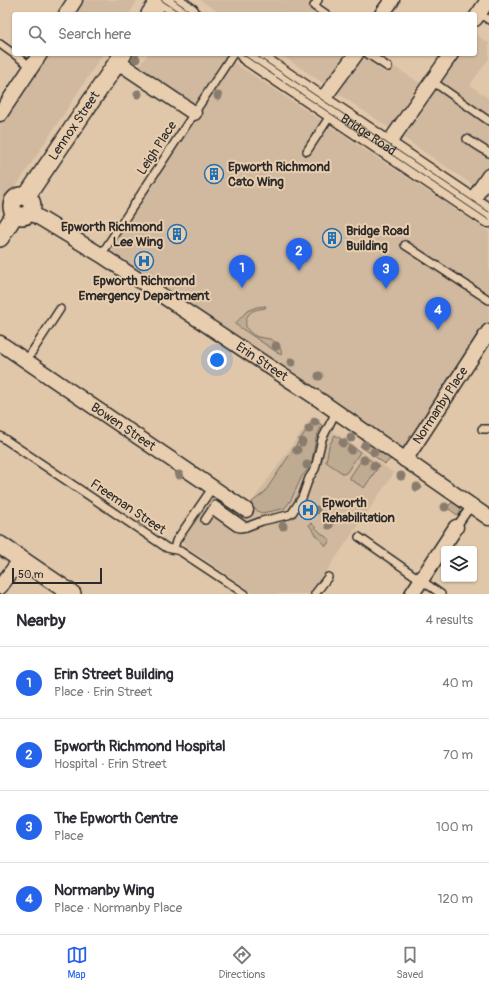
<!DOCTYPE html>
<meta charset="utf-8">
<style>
body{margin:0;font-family:Pangolin,sans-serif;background:#f7f7f7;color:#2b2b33}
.controls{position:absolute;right:12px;bottom:12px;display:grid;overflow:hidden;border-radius:4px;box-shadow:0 1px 3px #0004}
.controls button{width:36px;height:36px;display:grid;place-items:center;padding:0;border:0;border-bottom:1px solid #e1e1e2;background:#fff;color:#2b2b33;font:20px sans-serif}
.scale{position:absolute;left:12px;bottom:10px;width:90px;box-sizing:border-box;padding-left:4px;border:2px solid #2b2b2b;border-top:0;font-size:11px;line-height:14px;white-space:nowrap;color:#2b2b2b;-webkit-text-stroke:3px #e8ceaf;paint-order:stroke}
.you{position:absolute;left:217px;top:360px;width:14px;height:14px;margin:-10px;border:3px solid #fff;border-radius:50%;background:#1a73e8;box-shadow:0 0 0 6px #1a73e833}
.badge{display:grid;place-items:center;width:26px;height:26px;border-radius:50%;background:#2563eb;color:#fff;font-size:13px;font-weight:700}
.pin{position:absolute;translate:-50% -33px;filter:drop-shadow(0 1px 2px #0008)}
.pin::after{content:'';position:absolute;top:21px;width:14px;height:12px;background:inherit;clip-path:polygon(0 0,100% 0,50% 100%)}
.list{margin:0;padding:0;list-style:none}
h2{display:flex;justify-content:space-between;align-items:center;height:52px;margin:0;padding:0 16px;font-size:17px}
h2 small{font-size:13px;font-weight:400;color:#7c7c81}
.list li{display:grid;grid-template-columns:26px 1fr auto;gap:12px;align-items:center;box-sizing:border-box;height:72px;padding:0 16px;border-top:1px solid #e1e1e2}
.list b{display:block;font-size:15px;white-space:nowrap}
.list p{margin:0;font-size:13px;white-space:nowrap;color:#7c7c81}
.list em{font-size:13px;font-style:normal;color:#7c7c81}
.icon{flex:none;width:22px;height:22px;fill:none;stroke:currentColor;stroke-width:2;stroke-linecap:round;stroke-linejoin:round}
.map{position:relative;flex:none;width:489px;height:594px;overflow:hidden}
.search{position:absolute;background:#fff;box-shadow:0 1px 3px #0004;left:12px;right:12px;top:12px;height:44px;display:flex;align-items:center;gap:10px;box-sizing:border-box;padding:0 14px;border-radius:4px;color:#7c7c81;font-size:15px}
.sheet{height:340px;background:#fff}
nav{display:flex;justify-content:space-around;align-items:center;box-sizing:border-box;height:56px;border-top:1px solid #e1e1e2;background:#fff;font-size:11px;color:#7c7c81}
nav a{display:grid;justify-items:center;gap:2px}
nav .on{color:#2563eb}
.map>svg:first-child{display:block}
.built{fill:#d0b99f}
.green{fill:#bfab92;stroke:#756b5e}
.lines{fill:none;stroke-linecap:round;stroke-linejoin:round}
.service-casing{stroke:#2b2b2b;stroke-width:10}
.minor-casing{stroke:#2b2b2b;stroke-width:17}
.tertiary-casing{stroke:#2b2b2b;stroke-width:20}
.primary-casing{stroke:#2b2b2b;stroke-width:25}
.service{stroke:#e8ceaf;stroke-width:7}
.minor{stroke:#e8ceaf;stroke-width:14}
.tertiary{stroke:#e8ceaf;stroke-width:17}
.primary{stroke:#e8ceaf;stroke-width:22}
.tram{stroke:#2b2b2b;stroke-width:1}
.tree{fill:#897c6c}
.labels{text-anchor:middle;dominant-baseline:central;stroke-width:4;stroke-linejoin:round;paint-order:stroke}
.street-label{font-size:13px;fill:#2b2b2b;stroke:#e8ceaf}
.poi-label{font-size:13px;font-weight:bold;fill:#2b2b2b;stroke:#e8ceaf;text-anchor:start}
</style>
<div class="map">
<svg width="489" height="594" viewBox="0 0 489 594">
<rect width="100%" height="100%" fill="#e0c7aa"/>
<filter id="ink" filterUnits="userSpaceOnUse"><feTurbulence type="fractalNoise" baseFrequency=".025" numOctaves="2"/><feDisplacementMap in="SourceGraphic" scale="8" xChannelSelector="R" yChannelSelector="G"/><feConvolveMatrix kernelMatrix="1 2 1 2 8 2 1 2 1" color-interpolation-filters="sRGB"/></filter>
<g filter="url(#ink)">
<g class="built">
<path d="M68,0h68l1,1 -8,13h-70z"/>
<path d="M200,0h118v6l11,8h-108z"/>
<path d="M475,34l14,9v15l-19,27 19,14v97l-209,-142h94l54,34 24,-34h23z"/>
<path d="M31,54h72l-103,157v-112z"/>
<path d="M148,54h73l268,178v95l-82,124 -297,-201 41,-66 44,-64 -64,-42z"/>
<path d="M312,417l82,56 -83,121h-56l-71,-49 1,-1 -4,-3 31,-42 29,19 11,-16z"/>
</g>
<g class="green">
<path d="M266,306l-1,2c-4,1 -9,1 -12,3 -8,4 -10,15 -3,21 2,2 5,4 8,5 4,1 8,1 12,2 6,2 13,10 11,16l-46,-31 12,-13 10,-4z"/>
<path d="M313,420l9,5 -6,13 -5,28 -9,10 -11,24 -6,8 -12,3 -12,2 -11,-7 2,-4 12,-9z"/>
<path d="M335,435l25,17 -13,20 -3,2 -18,-12 3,-16z"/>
<path d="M365,440l26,18v1l-6,5 -25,-18z"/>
<path d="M364,456l15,10 -15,22 -14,-9v-2z"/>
<path d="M453,502c8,3 10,8 7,15l-14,-10z"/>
<path d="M311,523l11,11 8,6 -4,6 -9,-10 -8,-11z"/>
</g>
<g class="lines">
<g class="service-casing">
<g id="service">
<path d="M318,0l-4,6 12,8"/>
<path d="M479,13l10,7"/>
<path d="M0,44l32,23"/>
<path d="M368,54l20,13"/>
<path d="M432,81l57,40"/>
<path d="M467,139l22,14"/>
<path d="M307,151l25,-38"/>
<path d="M405,245l84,55"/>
<path d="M101,255l132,-201"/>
<path d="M26,361l34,-52"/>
<path d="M482,429h7"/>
<path d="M0,436l167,112 13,3 65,43"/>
<path d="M212,510l24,17 4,1 6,-1 16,-6 26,-6 4,-2 10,-15 7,-20 6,-9 7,-30 14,-27"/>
<path d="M205,520l10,-15 31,22"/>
<path d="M456,527l15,-21"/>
<path d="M359,537l82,57"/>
<path d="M174,549l2,-8 37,-54"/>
<path d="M315,594l13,-17"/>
</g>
</g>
<g class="minor-casing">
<g id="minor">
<path d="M66,14l9,-14"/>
<path d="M382,14l10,-14"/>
<path d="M475,19l13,-19"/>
<path d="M118,62l76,51"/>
<path d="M320,103l36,-49"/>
<path d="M0,114l40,-60"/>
<path d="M386,147l65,-93"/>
<path d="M470,204l19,-28"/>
<path id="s1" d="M30,212l71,43 220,146 168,117"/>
<path id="s2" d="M0,343l85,58 161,109"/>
<path id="s3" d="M405,460l84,-129"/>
<path d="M0,587l21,-28"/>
<path d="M412,594l44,-67"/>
</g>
</g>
<g class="tertiary-casing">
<g id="tertiary">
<path d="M150,14l10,-14"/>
<circle cx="22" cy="206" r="10"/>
<path id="s4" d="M26,197l97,-143"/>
<path d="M0,238l15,-24"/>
<path d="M0,545l72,49"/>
</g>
</g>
<g class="primary-casing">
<g id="primary">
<path d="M168,0l20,14"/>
<path id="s5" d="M248,54l241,162"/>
</g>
</g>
<use href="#service" class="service"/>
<use href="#minor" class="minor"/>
<use href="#tertiary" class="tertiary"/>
<use href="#primary" class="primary"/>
<g class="tram">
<path d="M161,0l21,14"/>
<path d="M174,0l20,14"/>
<path d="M242,54l247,166"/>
<path d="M254,54l235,158"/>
</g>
</g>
<g class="tree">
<circle cx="136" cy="59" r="4.5"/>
<circle cx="138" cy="94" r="4.5"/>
<circle cx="218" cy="96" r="4.5"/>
<circle cx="276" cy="346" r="4.5"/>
<circle cx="292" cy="362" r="4.5"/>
<circle cx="319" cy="376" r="4.5"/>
<circle cx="315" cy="422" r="4.5"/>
<circle cx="309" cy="429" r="4.5"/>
<circle cx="351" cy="438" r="4.5"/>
<circle cx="302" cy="442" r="4.5"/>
<circle cx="343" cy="443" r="4.5"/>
<circle cx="365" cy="445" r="4.5"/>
<circle cx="297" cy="450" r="4.5"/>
<circle cx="351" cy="450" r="4.5"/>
<circle cx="374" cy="452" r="4.5"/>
<circle cx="364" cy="460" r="4.5"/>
<circle cx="307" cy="465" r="4.5"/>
<circle cx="374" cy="466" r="4.5"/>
<circle cx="179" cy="475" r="4.5"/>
<circle cx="401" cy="476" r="4.5"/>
<circle cx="417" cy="487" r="4.5"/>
<circle cx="445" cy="507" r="4.5"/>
<circle cx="316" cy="510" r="4.5"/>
<circle cx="142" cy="523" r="4.5"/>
<circle cx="329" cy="525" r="4.5"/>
<circle cx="283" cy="526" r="4.5"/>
</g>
</g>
<defs>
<g id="building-ring" transform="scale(1)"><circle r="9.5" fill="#e8ceaf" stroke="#1f6fb2" stroke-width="1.5"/><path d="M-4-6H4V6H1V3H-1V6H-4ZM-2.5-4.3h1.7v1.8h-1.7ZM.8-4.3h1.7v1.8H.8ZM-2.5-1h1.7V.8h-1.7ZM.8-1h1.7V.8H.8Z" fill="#1f6fb2"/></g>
<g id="hospital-ring" transform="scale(1)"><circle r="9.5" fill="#e8ceaf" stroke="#1f6fb2" stroke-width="1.5"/><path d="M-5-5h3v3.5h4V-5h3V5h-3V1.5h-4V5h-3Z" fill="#1f6fb2"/></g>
</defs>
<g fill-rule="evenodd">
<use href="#building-ring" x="214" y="174"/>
<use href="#building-ring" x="177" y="234"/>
<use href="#building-ring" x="332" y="238"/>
<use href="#hospital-ring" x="144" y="261"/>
<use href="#hospital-ring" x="308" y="510"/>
</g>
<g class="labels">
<g class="street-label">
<text stroke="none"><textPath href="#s4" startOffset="86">Lennox Street</textPath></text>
<text stroke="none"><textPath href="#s5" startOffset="145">Bridge Road</textPath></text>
<text transform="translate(157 148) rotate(-57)">Leigh Place</text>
<text stroke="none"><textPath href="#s1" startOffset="276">Erin Street</textPath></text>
<text stroke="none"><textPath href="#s3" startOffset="65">Normanby Place</textPath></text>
<text stroke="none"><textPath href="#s2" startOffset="149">Bowen Street</textPath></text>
<text transform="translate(128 507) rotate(34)">Freeman Street</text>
</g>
<g class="poi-label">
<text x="228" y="167">Epworth Richmond<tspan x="228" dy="15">Cato Wing</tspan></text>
<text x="163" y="227" text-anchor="end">Epworth Richmond<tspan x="163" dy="15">Lee Wing</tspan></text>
<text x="346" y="231">Bridge Road<tspan x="346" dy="15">Building</tspan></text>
<text x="144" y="281" text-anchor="middle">Epworth Richmond<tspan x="144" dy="15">Emergency Department</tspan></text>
<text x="322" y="503">Epworth<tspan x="322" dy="15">Rehabilitation</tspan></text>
</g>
</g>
</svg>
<div class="controls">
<button><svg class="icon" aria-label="layers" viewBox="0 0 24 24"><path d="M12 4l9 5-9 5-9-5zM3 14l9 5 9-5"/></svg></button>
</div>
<div class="scale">50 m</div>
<div class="you"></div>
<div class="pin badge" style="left:242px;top:288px">1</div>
<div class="pin badge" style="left:299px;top:271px">2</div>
<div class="pin badge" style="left:386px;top:289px">3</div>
<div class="pin badge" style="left:438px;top:330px">4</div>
<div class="search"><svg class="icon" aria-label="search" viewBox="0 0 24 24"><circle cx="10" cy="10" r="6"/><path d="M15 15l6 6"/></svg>Search here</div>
</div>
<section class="sheet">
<h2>Nearby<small>4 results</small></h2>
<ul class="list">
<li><span class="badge">1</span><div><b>Erin Street Building</b><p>Place · Erin Street</p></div><em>40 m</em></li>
<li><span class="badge">2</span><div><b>Epworth Richmond Hospital</b><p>Hospital · Erin Street</p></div><em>70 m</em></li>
<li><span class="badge">3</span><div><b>The Epworth Centre</b><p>Place</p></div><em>100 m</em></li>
<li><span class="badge">4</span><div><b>Normanby Wing</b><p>Place · Normanby Place</p></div><em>120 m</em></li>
</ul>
</section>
<nav>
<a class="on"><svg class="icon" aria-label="map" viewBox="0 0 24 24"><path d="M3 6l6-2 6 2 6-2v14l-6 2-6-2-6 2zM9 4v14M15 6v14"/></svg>Map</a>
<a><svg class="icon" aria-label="directions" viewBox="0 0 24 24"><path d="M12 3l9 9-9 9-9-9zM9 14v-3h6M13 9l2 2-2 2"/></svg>Directions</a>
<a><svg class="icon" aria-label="saved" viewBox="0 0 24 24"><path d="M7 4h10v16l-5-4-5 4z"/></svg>Saved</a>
</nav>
